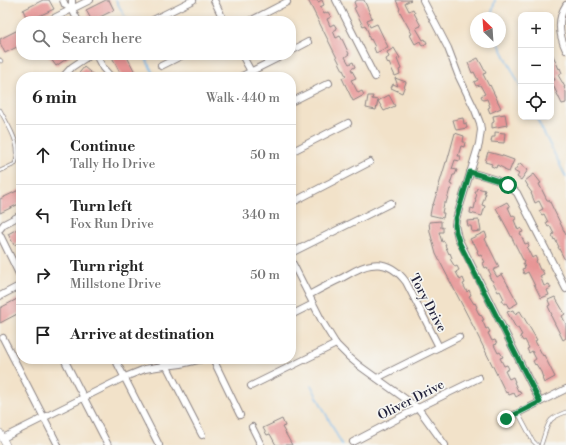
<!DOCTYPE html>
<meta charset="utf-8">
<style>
body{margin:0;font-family:"Libre Bodoni",serif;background:#f2f2f2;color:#222}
.controls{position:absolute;right:12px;top:12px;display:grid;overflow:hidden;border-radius:8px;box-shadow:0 2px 6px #0003}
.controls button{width:36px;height:36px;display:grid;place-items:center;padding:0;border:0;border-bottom:1px solid #e0e0e0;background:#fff;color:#222;font:20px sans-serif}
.compass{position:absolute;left:470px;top:12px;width:36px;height:36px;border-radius:50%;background:#fff;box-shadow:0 2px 6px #0003;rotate:335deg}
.stop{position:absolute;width:12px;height:12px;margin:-9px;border:3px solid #0b8043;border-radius:50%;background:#fff}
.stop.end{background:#0b8043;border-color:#fff;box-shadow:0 1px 4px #0008}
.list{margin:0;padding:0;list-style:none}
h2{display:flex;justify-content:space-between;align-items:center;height:52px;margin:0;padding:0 16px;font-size:17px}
h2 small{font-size:13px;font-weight:400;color:#767676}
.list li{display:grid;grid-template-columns:26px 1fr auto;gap:12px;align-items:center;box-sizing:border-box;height:60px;padding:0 16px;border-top:1px solid #e0e0e0}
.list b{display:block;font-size:15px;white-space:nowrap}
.list p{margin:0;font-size:13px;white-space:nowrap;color:#767676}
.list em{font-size:13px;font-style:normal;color:#767676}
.icon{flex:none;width:22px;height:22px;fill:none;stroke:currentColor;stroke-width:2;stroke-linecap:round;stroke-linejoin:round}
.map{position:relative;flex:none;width:566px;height:445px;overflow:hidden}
.search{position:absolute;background:#fff;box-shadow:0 2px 6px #0003;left:16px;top:16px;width:280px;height:44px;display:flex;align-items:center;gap:10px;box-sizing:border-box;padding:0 14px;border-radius:16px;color:#767676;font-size:15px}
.panel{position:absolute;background:#fff;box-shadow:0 2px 6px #0003;left:16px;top:72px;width:280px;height:292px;border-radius:16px}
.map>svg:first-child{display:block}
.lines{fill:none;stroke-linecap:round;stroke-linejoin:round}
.stream{stroke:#78b9ed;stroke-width:1.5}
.building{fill:#e79595}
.service-casing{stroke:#8a8282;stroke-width:4.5}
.minor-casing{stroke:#8a8282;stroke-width:8}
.tertiary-casing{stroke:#8a8282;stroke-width:8}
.service{stroke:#fff;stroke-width:3}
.minor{stroke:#fff;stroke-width:6}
.tertiary{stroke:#fff;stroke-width:7}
.route{stroke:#0b8043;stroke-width:5}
.labels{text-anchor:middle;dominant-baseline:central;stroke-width:3.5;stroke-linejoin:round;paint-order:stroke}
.street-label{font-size:13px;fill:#22223b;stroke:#f6f6f2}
</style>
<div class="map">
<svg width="566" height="445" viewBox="0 0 566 445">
<rect width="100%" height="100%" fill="#f6f6f2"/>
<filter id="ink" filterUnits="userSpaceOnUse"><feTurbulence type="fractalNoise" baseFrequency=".025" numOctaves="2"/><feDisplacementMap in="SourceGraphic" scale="8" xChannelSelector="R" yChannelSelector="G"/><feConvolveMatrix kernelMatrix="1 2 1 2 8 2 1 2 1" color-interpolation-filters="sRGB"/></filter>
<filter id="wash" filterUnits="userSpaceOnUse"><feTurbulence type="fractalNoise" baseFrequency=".012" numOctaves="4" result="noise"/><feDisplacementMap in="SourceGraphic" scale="16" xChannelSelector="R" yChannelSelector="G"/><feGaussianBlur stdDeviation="0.9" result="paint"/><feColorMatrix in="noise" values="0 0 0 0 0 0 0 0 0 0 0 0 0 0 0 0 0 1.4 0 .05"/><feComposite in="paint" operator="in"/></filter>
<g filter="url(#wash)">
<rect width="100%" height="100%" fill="#f2e2c9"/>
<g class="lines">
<g class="stream">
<path d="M116,0l11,21"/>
<path d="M491,18l4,-18"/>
<path d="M498,42l23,46"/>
<path d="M144,55l11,22"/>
<path d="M536,117l30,60"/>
<path d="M311,385l31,60"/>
</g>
</g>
<g id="blocks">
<g class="building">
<path d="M43,0h6l5,9 -26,12 -5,-11z"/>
<path d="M106,0h3l5,10 -22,11 -6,-11z"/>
<path d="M308,0h9l1,2 4,-2 2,5 -4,2 4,7 4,-2 3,5 -4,2 3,7 4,-2 3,5 -4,2 3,7 4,-2 3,5 6,13 -4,3 4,7 4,-2 2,5 -4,2 5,9 -5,2 3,5 4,8 4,-2 2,4 -11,6 -11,-23 4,-2z"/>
<path d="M358,0h6l8,18 -5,2 3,7 7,-3 11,23 -12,6 -2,-5 1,-1 -4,-8 -1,1 -2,-5 1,-1 -4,-9 -2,1 -9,-18 2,-1 -2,-5z"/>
<path d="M396,0h15l-6,3 4,8 4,-2 2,4h-1l7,13 -5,2 7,12 2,-1 2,4 -5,3 -2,-5 -5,3 -5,-9 2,-1 -13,-24 1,-1z"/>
<path d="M20,29l1,3v13l-16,8 -5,-10v-4z"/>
<path d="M394,48l6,10 -3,1 4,10 -2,1 1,4 -5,2 -6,-13 -1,1 -2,-5 3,-2 -2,-5z"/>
<path d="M551,51l8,18 1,-1 2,5 -4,2 7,12h-1l2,5v11l-4,1 -11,-23 4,-1 -4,-8z"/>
<path d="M48,55h24l-16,11z"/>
<path d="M111,55h15l11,21 -3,1h-12z"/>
<path d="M478,58l8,15 -3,1 6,12 1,-1 11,23 -11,5 -2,-5 2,-1 -3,-8 -4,1 -2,-4 4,-2 -5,-9 -4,1 -2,-4 4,-2 -4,-8 -2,1 -4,-10z"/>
<path d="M84,67l12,10h-20z"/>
<path d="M395,78l11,4 -4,11 -11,-5 2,-4 5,2z"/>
<path d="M389,95l6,11 -11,5 -6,-10z"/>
<path d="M368,96h5l-1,3 6,1 -2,10 -10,-2z"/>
<path d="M505,114l2,11 -15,3v-5l2,-1 -1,-6z"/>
<path d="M463,118l1,6 2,-1 1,5 -11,2 -3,-10z"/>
<path d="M495,132l10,1 -1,10 -13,-1 1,-5h3z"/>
<path d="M455,133l9,3 -1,6h2l-1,5 -3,-1 -3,10h3l-1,5 -5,-1 -3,9 5,1 -2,5h-2l-3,9 2,1 -1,4h-1l-4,14h-2l-2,10h2l-1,5 -13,-3 2,-10h1l13,-43h1z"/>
<path d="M488,152l15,4 11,4 -5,12 -5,-2 1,-1 -8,-4 -1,3 -5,-2 1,-2 -7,-2z"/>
<path d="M520,163l8,7 -7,10 -4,-3 2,-3 -5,-3z"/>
<path d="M534,174l7,9 -2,1 8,16h2l17,35v27l-8,-15h1l-4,-8 -1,1 -2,-5 2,-1 -4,-8 -2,1 -2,-4 2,-1 -4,-8 -2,1 -3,-4 4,-2 -4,-8 -4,2 -4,-10h1l-5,-7h1l-3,-5z"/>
<path d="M477,188l8,2 -1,3h2l-4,12 3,1 -3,10 -12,-3 1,-5 3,1 2,-9h-1l2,-6 -2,-1z"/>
<path d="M21,189v14l-21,10v-14z"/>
<path d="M507,202l3,5h-2l4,9 2,-1 2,4 -2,1 4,10 3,-2 2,4 -3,1 5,11 3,-1 1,3 -2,2 5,10 3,-2 2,4 -1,1 4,9h2l2,4 -4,2 4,10 5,-2 2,4 -4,2 2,5 -8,3 -13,-26 -4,2 -2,-5 3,-1 -2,-5 1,-1 -16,-32 -12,-22z"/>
<path d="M479,220l2,11 -9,1 -1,-6h-3l-1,-5z"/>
<path d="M441,221v7l2,-1v5h-4l3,10 2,-1 2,4h-1l4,9 1,-1 2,5 -2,1 5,8 2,-1 2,4 -3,2 4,8 3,-2 2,5 -2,1 4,8 2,-2 2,5 -2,1 5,8 1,-1 2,4 -1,1 4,8 1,-1 3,5h-2l4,9 2,-1 2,4 -2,1 4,8 3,-1 2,4 -3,1 4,8 2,-1 3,5 -3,1 4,8 3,-1 2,4 -4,2 4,8 4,-2 2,5h-1l4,9 1,-1 2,4 -5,3 -2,-4 -5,2 -2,-3 -1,1 -32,-65 -38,-74 -6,-22 -1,-10z"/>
<path d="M21,227v15l-7,3 -6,-11z"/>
<path d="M485,232l2,5 -2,2 14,28 -6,3 4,7 5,-3 16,29 -9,5 -3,-5 -2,1 -2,-4 2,-1 -4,-8 -2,1 -6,-12h-1l-2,-4 2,-1 -4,-8 -2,1 -2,-5 2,-1 -4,-7 -2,1 -2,-5h1l-4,-8 -1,1 -3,-5z"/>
<path d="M21,297v15l-21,11v-15z"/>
<path d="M555,297l10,17 -3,2 4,8v14l-3,2 -12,-24 1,-1 -4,-9 2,-1 -2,-5z"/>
<path d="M513,310l2,4 5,-3 17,29 -2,1 8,15 1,-1 11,22 -11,6 -2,-5h1l-2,-6 -5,-8 -1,1 -2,-4 3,-2 -4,-8 -3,2 -2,-4 2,-1 -4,-8 -2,1 -3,-5 2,-1 -4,-7h-2l-9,-16z"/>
<path d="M282,419l3,7 -3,1 10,18h-16l-6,-11 -3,1 -4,-7z"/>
</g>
</g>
</g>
<g filter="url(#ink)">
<use href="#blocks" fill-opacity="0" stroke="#8a8282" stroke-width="1"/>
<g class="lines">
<g class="service-casing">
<g id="service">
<path d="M0,60l1,1"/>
<path d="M0,110c8,16 23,36 15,54l-15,7"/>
<path d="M518,413l15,28 4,4"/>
<path d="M541,445c3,-8 5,-19 10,-25 4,-4 10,-6 15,-8"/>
</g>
</g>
<g class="minor-casing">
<g id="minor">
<path d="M63,0l2,5 7,4 6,12"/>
<path d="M214,0l10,21"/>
<path d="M336,0l39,77"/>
<path d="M423,0l25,48 11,29 16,33 5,13 1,7 -2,14 -23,75 -1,6 3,13 82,164"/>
<path d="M566,5c-9,14 -7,30 0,45"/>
<path d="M72,9v-9"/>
<path d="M48,21l42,-21"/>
<path d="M151,21l42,-21"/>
<path d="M250,21l37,-19"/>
<path d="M291,51l17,-9"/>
<path d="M96,55l7,13 8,9"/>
<path d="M242,55l12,22"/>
<path d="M161,66l22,-11"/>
<path d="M63,77l9,-10 18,-12"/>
<path d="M240,77l44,-22"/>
<path d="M291,102l38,-19"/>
<path d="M291,152l57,-29"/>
<path d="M470,172c16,5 35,8 47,21l49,96"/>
<path d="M291,203l79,-41"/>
<path d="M0,229l4,-5 17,-9"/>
<path d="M0,235l21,43"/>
<path d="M291,253l100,-50"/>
<path d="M291,260l32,63 13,21 13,13 12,10 57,41 27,37"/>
<path d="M309,295c11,-6 22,-12 33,-17 9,-5 19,-12 29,-13 15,-3 27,6 35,17l33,65"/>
<path d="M0,296l21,-11"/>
<path d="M291,315l22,-11"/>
<path d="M3,338l55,107"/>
<path d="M64,359l44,86"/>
<path d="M115,359l44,86"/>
<path d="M163,359l39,76"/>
<path d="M213,359l27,56"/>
<path d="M377,378l82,-41"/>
<path d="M251,386l85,-42"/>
<path d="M506,419l60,-30"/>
<path d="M252,427l9,18"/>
<path d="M3,438l122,-61 20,-8 12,-2 24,-3 21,-5"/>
<path d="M353,442l65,-34 61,-30"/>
</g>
</g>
<g class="tertiary-casing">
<path id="tertiary" d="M0,433l6,12"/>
</g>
<use href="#service" class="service"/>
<use href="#minor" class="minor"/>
<use href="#tertiary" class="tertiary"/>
</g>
</g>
<g class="lines" filter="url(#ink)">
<path class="route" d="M506,419l34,-17 -80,-158 -4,-12 -1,-7 1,-6 14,-47 32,10 6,3"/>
</g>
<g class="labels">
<g class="street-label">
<text transform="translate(428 303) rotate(62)">Tory Drive</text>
<text transform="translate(411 400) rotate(-27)">Oliver Drive</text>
</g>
</g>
</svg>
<div class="controls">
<button>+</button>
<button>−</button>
<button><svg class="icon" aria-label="locate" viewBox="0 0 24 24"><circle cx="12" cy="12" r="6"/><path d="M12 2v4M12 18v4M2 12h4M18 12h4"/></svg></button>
</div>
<svg class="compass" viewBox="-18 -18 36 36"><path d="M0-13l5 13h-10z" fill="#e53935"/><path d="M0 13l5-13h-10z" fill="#767676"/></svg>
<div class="stop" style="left:508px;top:185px"></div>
<div class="stop end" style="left:506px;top:419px"></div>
<div class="search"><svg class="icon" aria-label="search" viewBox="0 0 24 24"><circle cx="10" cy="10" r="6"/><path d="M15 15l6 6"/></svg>Search here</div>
<section class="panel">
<h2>6 min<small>Walk · 440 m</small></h2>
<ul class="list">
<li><svg class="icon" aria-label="ahead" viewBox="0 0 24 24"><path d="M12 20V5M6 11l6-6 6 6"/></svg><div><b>Continue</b><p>Tally Ho Drive</p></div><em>50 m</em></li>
<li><svg class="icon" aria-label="left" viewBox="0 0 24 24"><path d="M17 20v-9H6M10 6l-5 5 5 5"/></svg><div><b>Turn left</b><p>Fox Run Drive</p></div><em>340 m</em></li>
<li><svg class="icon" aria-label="right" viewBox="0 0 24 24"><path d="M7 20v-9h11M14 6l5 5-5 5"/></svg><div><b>Turn right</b><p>Millstone Drive</p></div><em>50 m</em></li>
<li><svg class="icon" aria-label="arrive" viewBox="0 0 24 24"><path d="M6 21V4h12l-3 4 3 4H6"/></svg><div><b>Arrive at destination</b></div></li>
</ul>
</section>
</div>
